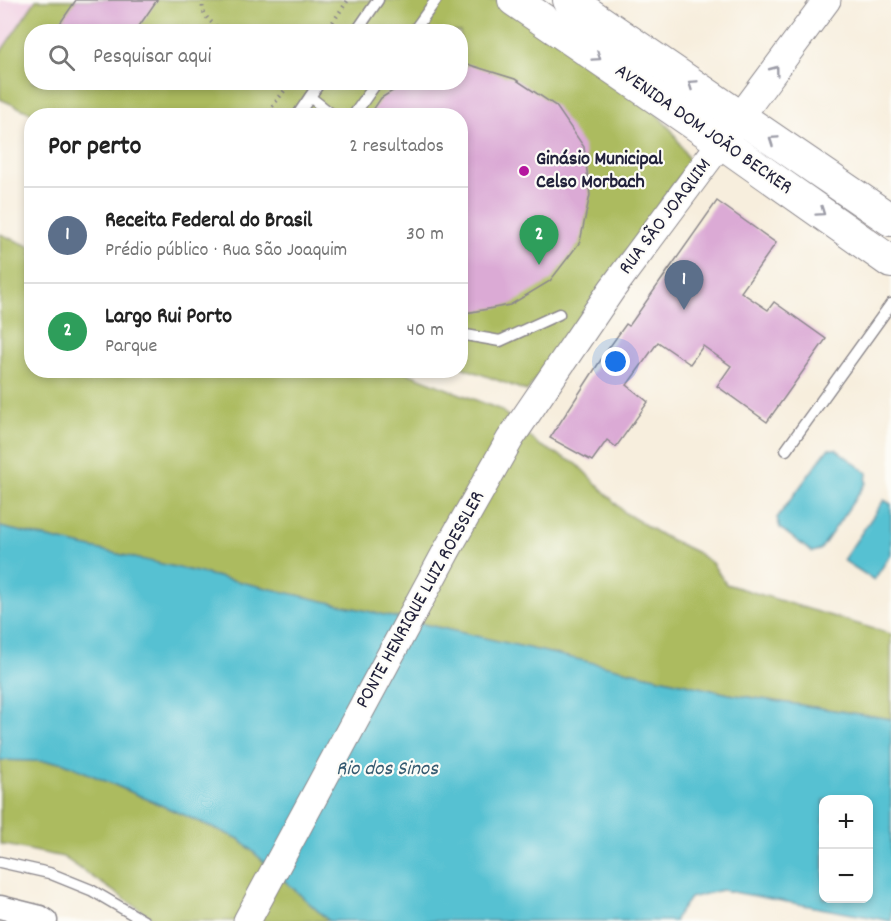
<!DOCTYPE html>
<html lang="pt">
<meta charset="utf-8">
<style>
body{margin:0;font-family:Dekko,sans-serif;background:#f6f6f6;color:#222}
.controls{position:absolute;right:18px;bottom:18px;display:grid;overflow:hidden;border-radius:12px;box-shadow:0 3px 9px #0003}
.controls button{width:54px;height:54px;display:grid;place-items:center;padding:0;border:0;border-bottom:2px solid #e0e0e0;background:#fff;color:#222;font:30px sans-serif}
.you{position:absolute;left:616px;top:362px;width:21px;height:21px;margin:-15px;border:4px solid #fff;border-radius:50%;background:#1a73e8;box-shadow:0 0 0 9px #1a73e833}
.badge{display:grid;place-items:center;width:39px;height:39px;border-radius:50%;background:#b5179e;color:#fff;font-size:20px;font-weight:700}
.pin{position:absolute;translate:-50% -50px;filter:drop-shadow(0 2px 3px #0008)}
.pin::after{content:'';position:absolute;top:32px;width:21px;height:18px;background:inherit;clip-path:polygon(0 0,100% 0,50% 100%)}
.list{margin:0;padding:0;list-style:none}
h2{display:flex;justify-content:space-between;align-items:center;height:78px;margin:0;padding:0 24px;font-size:26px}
h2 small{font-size:20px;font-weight:400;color:#767676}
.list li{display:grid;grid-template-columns:39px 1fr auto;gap:18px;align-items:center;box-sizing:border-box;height:96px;padding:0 24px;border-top:2px solid #e0e0e0}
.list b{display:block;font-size:22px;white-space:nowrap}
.list p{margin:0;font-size:20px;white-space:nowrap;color:#767676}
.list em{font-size:20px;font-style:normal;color:#767676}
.icon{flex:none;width:33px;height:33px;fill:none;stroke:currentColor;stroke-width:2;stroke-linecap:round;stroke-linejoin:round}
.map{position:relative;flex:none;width:891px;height:921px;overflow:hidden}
.search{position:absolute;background:#fff;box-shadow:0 3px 9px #0003;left:24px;top:24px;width:444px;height:66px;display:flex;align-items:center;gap:15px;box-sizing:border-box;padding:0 21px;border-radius:24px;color:#767676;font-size:22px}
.panel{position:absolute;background:#fff;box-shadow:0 3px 9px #0003;left:24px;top:108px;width:444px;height:270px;border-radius:24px}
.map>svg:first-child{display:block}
.built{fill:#f1d0e3}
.green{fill:#acbb5e;stroke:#676e4c;stroke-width:1.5;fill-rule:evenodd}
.water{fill:#57c1d2;stroke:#3c7286;stroke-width:1.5;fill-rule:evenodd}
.building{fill:#dbaad5}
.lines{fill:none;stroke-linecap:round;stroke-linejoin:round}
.service-casing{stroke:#8c888c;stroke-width:13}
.minor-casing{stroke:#8c888c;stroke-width:25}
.tertiary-casing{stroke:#8c888c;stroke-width:29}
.secondary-casing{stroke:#8c888c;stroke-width:34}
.path{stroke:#8c888c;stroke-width:4;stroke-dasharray:1.5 4.5;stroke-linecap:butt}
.service{stroke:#fff;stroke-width:10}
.minor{stroke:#fff;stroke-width:22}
.tertiary{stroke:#fff;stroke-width:27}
.secondary{stroke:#fff;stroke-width:32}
.oneway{stroke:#9c9ca7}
.poi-dot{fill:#b5179e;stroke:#fdfcf7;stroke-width:2}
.labels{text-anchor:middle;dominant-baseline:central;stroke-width:4.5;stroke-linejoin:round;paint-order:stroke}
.street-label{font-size:20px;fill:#22223b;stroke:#fdfcf7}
.poi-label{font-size:20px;font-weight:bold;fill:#22223b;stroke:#fdfcf7;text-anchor:start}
.water-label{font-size:21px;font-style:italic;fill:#355a70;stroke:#fdfcf7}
</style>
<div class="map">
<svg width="891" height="921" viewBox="0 0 891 921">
<rect width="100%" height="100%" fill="#fdfcf7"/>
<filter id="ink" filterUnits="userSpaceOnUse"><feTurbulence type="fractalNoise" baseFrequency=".0167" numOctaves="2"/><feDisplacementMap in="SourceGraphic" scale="12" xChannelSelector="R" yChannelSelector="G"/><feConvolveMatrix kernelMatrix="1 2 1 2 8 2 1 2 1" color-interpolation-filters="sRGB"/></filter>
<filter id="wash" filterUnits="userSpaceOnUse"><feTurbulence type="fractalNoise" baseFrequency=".008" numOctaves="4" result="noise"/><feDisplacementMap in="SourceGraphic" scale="24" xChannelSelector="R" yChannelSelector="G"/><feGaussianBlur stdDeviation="1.35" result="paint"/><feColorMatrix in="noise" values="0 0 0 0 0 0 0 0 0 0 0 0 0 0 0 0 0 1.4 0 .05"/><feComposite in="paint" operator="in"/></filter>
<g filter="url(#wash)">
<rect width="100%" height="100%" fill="#f7eedd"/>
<path class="built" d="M0,0h36l-36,52z"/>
<g class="green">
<path d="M36,0h465l143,100 29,32 17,30 -163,229 -66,-24 -1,-251h-422l-38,-17v-46zM32,32h428v50h-428z"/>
<path d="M0,234l31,13 1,123 370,1 99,39 38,35 38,19 48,49 38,23 33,16 16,11 14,21 165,50v85l-162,-25 -729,-167z"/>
<path d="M0,760l62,2 177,77 90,82h-172l-94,-64 -63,-13z"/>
</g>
<g class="water">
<path d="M828,449h8l31,24 -1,10 -46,67 -8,2 -32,-24 -3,-10z"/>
<path d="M884,500l7,4v50l-17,26 -31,-20z"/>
<path d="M0,527l729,167 162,25v202l-169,-31 -32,8 -15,21v2h-346l-90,-82 -177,-77 -62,-2zM824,800h44v98h-44z"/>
</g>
<g id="blocks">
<g class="building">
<path d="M76,0h81l-22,32h-81z"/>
<path d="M470,65l45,14 41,27 28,41 6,48 -10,47 -30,39 -40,24 -50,9v-198h-91l12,-18 26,-16h53v-15z"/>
<path d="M717,201l59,42 -35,49 27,18 6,-8 52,37 -59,83 -50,-36 14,-20 -28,-20 -13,18 -32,-22 -31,43 21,17 -32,45 -9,-7 -15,21 -42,-23 56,-86 20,-28 3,2z"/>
</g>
</g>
</g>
<g filter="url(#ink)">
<use href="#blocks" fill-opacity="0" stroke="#8c888c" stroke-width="1.5"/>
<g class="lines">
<g class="service-casing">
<g id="service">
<path d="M356,32l22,-32"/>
<path d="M413,32l23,-32"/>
<path d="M310,97l24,19"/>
<path d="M297,116l23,-34"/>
<path d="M353,116l24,-34"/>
<path d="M460,334l40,7 59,-27"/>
<path d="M786,450l105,-146"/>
<path d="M0,862l49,11 42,17 53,31"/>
</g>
</g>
<g class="minor-casing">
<path id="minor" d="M0,907l40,10 6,4"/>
</g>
<g class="tertiary-casing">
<path id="tertiary" d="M247,921l200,-371 63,-111 102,-150 215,-289"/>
</g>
<g class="secondary-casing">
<g id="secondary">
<path d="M514,0l207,142 170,120"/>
<path d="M569,0l322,220"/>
</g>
</g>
<g class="path">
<path d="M203,0c-3,16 9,23 21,32"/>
<path d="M326,32l22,-32"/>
<path d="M265,116l26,-34"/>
</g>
<use href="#service" class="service"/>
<use href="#minor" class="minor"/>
<use href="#tertiary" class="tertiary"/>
<use href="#secondary" class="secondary"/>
</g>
<defs><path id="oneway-chevron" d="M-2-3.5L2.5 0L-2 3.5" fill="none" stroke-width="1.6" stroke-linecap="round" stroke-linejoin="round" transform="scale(1.5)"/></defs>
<g class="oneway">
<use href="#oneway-chevron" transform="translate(597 57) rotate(34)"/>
<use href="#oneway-chevron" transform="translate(775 70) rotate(-53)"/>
<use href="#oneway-chevron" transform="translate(692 84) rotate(-146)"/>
<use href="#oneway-chevron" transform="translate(773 140) rotate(-146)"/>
<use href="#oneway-chevron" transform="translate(821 212) rotate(35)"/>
</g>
</g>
<circle class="poi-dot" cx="524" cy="171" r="6"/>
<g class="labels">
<g class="street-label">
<text transform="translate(703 130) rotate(35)">AVENIDA DOM JOÃO BECKER</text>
<text transform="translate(666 217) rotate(-53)">RUA SÃO JOAQUIM</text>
<text transform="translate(421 600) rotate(-61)">PONTE HENRIQUE LUIZ ROESSLER</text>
</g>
<g class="poi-label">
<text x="536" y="160">Ginásio Municipal<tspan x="536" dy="23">Celso Morbach</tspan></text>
</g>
<g class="water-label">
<text x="387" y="770">Rio dos Sinos</text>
</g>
</g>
</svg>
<div class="controls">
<button>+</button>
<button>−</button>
</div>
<div class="you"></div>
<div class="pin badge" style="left:684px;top:310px;background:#5c6f8a">1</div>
<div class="pin badge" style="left:539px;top:265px;background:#2e9e5b">2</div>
<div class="search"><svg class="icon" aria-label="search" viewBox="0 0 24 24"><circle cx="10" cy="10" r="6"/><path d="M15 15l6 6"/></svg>Pesquisar aqui</div>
<section class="panel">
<h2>Por perto<small>2 resultados</small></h2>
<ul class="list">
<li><span class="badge" style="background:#5c6f8a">1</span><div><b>Receita Federal do Brasil</b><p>Prédio público · Rua São Joaquim</p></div><em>30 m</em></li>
<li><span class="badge" style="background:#2e9e5b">2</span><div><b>Largo Rui Porto</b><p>Parque</p></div><em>40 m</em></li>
</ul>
</section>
</div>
